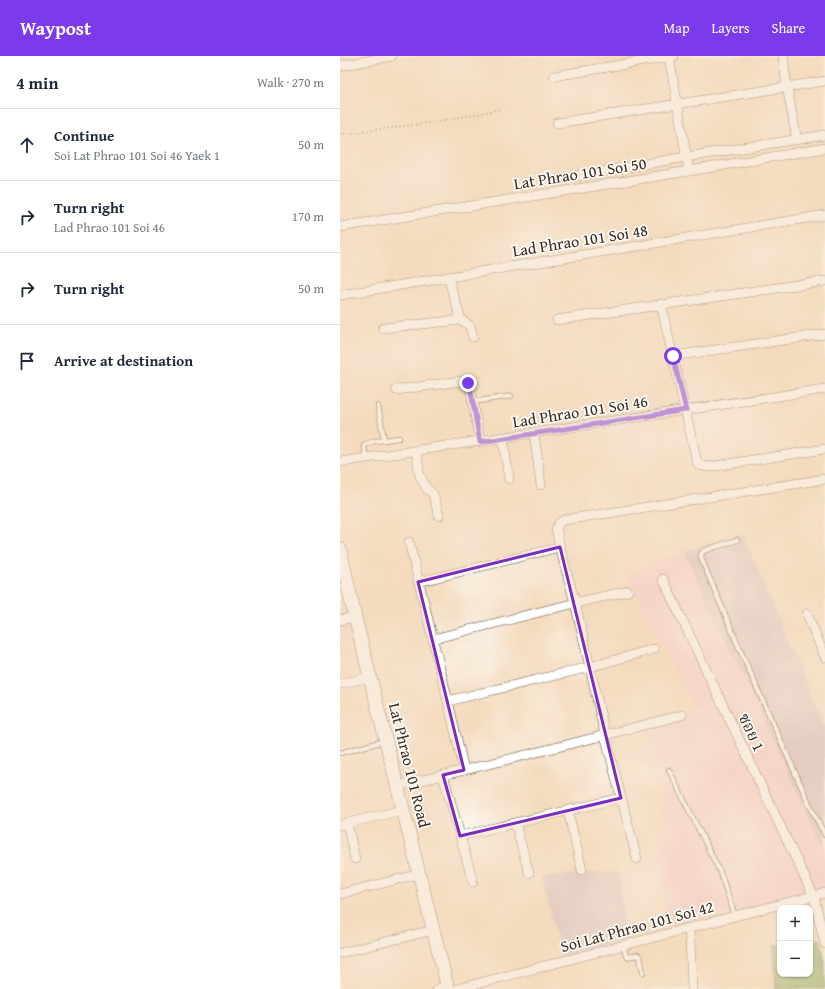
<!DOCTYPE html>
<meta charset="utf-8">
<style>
body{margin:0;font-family:"Gentium Book Plus","Noto Serif Thai",serif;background:#f2f2f3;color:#1f2937}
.controls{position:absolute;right:12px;bottom:12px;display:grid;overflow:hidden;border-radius:8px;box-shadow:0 1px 3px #0004}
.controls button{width:36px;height:36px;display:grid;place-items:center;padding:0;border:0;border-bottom:1px solid #e0e1e3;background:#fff;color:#1f2937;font:20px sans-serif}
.stop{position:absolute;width:12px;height:12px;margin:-9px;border:3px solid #7c3aed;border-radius:50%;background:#fff}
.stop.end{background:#7c3aed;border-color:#fff;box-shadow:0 1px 4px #0008}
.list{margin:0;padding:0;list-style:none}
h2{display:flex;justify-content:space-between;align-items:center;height:52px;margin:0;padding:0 16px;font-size:17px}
h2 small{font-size:13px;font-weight:400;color:#747a83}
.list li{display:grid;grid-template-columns:26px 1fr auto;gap:12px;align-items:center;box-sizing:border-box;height:72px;padding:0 16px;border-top:1px solid #e0e1e3}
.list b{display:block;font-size:15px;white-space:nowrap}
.list p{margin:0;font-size:13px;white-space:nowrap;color:#747a83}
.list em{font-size:13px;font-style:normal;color:#747a83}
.icon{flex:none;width:22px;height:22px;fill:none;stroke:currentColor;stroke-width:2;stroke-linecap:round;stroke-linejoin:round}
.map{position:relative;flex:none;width:485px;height:933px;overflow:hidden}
header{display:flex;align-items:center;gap:24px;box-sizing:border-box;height:56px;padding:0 20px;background:#7c3aed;color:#fff}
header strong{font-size:19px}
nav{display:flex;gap:22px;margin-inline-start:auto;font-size:14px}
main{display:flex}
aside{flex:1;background:#fff}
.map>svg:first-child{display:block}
.built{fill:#f7cfd1}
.industrial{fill:#d2bdc6}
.forest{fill:#89ae64;stroke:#626c41}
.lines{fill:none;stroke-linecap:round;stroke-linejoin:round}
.lane-casing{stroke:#574536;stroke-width:6}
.street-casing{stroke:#574536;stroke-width:10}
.secondary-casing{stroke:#574536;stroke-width:14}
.path{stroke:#574536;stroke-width:1.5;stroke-dasharray:1 3;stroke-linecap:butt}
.lane{stroke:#fff;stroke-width:4.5}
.street{stroke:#fff;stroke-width:9}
.secondary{stroke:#fff;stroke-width:13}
.route{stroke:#7c3aed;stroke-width:5}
.marked{fill:none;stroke:#7b2cbf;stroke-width:3;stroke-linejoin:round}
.labels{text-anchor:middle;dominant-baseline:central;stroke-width:3.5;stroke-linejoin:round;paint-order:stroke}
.street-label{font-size:16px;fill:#3b2a1e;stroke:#fdfcf7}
</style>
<header>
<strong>Waypost</strong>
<nav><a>Map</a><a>Layers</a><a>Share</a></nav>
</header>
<main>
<aside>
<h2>4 min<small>Walk · 270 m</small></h2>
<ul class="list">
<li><svg class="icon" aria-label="ahead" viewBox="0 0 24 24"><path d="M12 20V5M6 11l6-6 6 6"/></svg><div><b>Continue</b><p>Soi Lat Phrao 101 Soi 46 Yaek 1</p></div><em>50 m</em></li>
<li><svg class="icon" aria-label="right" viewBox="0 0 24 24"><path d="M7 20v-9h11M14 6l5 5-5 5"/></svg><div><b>Turn right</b><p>Lad Phrao 101 Soi 46</p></div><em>170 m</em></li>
<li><svg class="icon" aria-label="right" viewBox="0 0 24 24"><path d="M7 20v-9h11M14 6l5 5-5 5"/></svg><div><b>Turn right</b></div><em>50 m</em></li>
<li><svg class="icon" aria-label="arrive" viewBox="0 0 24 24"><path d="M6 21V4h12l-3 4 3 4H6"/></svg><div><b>Arrive at destination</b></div></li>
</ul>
</aside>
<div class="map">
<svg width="485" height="933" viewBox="0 0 485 933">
<rect width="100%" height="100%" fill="#fdfcf7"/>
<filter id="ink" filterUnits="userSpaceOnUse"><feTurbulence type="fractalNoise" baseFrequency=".025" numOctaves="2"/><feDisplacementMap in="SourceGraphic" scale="8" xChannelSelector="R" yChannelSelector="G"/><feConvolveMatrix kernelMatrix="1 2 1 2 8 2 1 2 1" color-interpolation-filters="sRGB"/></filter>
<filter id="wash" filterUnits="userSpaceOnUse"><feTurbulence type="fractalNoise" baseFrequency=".012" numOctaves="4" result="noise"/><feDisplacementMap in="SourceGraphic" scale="16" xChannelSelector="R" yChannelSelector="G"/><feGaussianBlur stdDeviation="0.9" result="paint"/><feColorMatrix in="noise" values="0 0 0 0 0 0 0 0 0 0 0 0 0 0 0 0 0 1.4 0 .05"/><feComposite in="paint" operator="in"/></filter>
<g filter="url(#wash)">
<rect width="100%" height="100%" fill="#f4dbbe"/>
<g class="built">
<path d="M344,495l141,300v36l-39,11 -120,28 -8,-160 -11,-37 49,-15 -70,-139z"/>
<path d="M7,569l5,16 -12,3v-17z"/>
</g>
<g class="industrial">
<path d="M402,477l83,196v122l-141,-300z"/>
<path d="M279,816l7,67 -65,18 -19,-80 36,-4z"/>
</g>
<path class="forest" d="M480,883l5,23v27h-49l-2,-44h6v29h30v-33z"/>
</g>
<g filter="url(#ink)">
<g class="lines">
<g class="lane-casing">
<g id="lane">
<path d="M133,346l38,-6"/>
<path d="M38,350l6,34"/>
<path d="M26,402l-2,-12 2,-2 9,-3 24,-3"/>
<path d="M397,484l-34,11 -2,4v3l43,101 67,149 14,27"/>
<path d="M0,697l44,-12"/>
<path d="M329,714l51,102 15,44"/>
<path d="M283,889l3,11 1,1 11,-2 2,2 3,15"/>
</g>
</g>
<g class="street-casing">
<g id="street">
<path d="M329,0l20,115"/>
<path d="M443,0l4,31 10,53"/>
<path d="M0,10l52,-10"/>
<path d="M214,20l120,-20"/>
<path d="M217,67l268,-42"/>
<path d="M231,121l115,-20 139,-22"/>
<path d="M0,171l349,-56 136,-23"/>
<path d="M108,221l13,43 9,6 3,11"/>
<path d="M0,239l485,-80"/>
<path d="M321,248l36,158 2,3 9,2 117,-18"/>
<path d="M217,264l268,-39"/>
<path d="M43,272l78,-8"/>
<path d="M333,300l152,-22"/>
<path d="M56,334l65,-9 6,1 3,4 10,56"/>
<path d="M194,377l7,52"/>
<path d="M163,382l6,41"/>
<path d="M76,395l4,25 7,13 6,5 6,22"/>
<path d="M0,406l485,-73"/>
<path d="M69,486l39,159 16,69"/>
<path d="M323,523l151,318 11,47"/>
<path d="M78,526l142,-35"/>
<path d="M467,558l18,43"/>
<path d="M0,564l15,-3"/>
<path d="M93,583l142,-36 53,-12"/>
<path d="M0,628l30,-7"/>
<path d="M108,645l142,-34 64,-18"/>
<path d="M103,719l30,107"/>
<path d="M57,730c95,-22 190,-46 285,-71"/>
<path d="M228,755l14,59"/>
<path d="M7,767l8,36"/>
<path d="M175,767l14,50"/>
<path d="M0,769l63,-15"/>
<path d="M120,780l161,-38"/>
<path d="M297,803l-32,-124 -15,-68 -15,-64 -15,-56 -4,-18 3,-6 5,-3 261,-41"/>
<path d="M0,838l79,-20"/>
<path d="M348,872l2,11 2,50"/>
<path d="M0,897l93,-23"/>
<path d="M97,933l10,-3"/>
<path d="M117,933l278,-73 90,-23"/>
</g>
</g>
<g class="secondary-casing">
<path id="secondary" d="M0,493l15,68 93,372"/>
</g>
<g class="path">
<path d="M0,78c54,-6 108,-13 160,-25"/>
<path d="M305,931v2"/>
</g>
<use href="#lane" class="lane"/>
<use href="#street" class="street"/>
<use href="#secondary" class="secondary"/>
</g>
</g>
<g class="lines" filter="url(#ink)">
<path class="route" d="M128,327l2,3 10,56 206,-32 -13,-54"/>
</g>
<path d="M0 0H485V933H0ZM220,491l61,251 -161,38 -17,-61 21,-5 -46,-188z" fill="#f4dbbe" fill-opacity=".55" fill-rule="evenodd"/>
<path class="marked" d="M220,491l61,251 -161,38 -17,-61 21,-5 -46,-188z"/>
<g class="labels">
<g class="street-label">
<text transform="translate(240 117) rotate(-9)">Lat Phrao 101 Soi 50</text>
<text transform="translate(240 184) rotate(-9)">Lad Phrao 101 Soi 48</text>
<text transform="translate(240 355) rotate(-9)">Lad Phrao 101 Soi 46</text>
<text transform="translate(412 676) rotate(65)">ซอย 1</text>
<text transform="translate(70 709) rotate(76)">Lat Phrao 101 Road</text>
<text transform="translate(297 870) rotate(-15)">Soi Lat Phrao 101 Soi 42</text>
</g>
</g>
</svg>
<div class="controls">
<button>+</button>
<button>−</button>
</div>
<div class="stop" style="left:333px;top:300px"></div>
<div class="stop end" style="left:128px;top:327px"></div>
</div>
</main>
